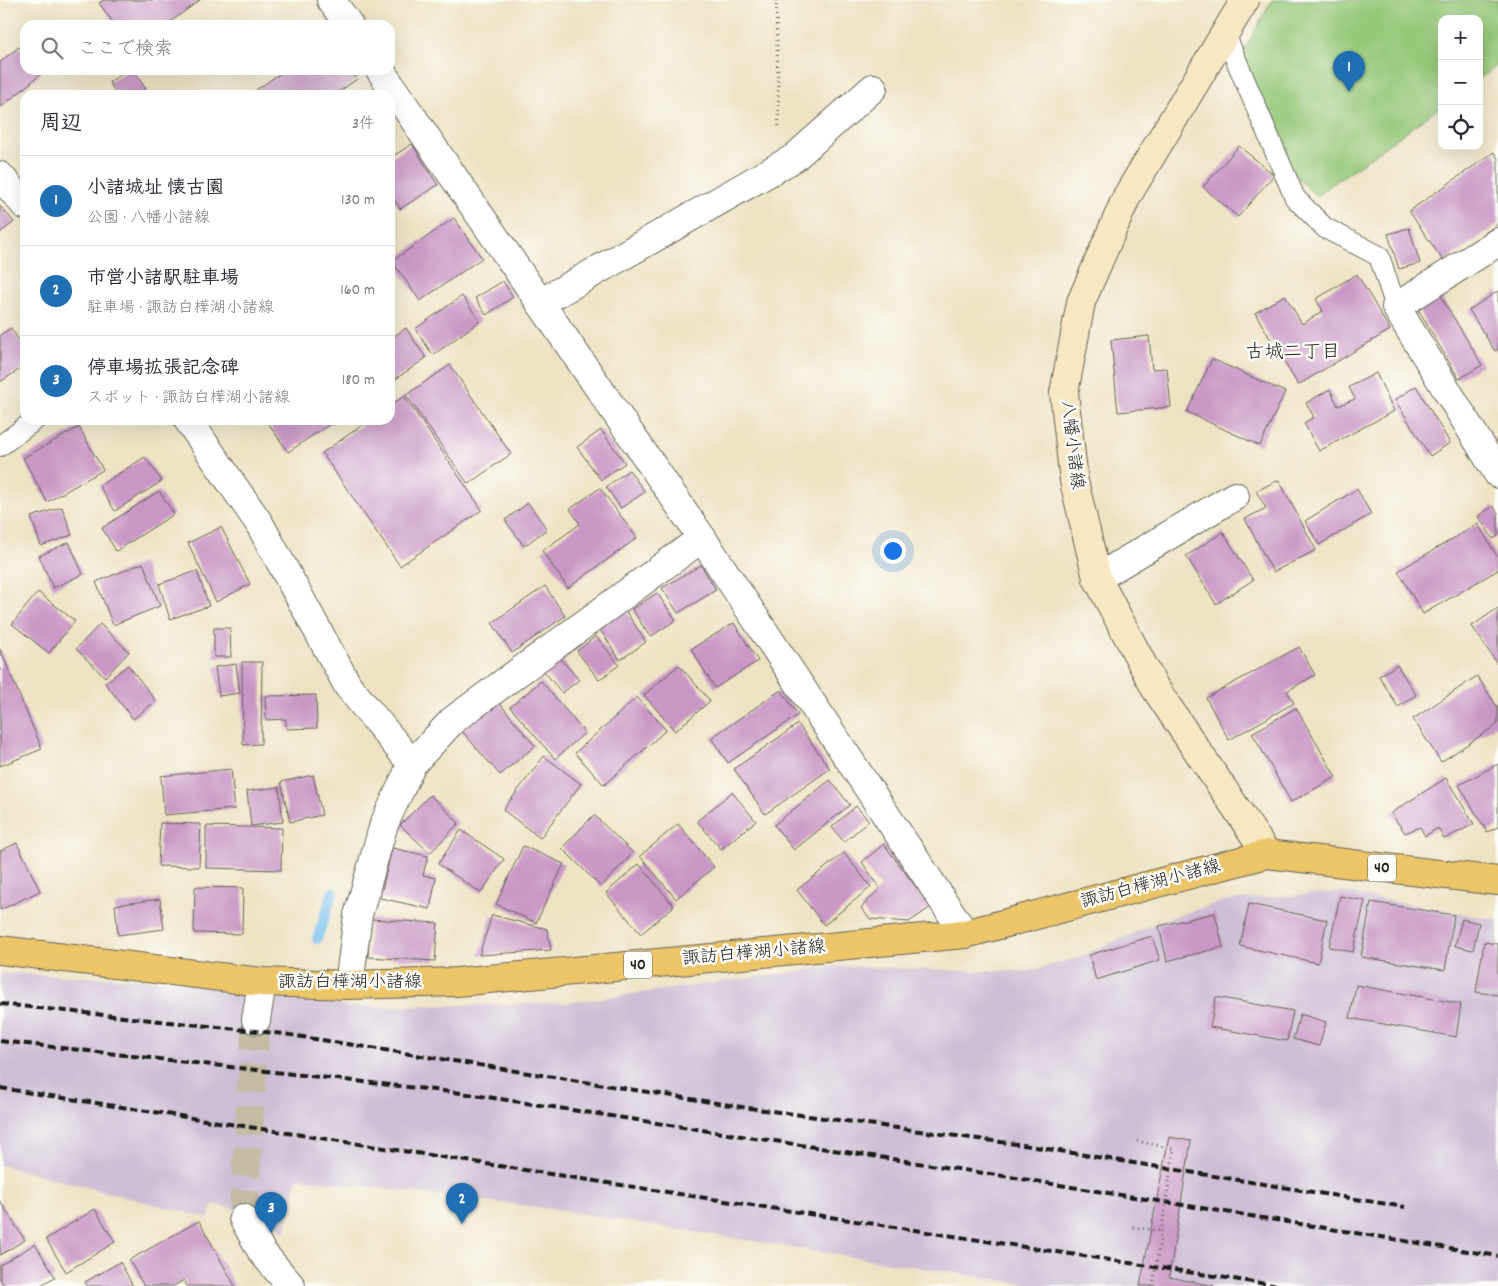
<!DOCTYPE html>
<html lang="ja">
<meta charset="utf-8">
<style>
body{margin:0;font-family:Dekko,"Klee One",sans-serif;background:#f7f7f7;color:#2b2b33}
.controls{position:absolute;right:15px;top:15px;display:grid;overflow:hidden;border-radius:10px;box-shadow:0 5px 20px #0002}
.controls button{width:45px;height:45px;display:grid;place-items:center;padding:0;border:0;border-bottom:1px solid #e1e1e2;background:#fff;color:#2b2b33;font:25px sans-serif}
.you{position:absolute;left:892px;top:550px;width:18px;height:18px;margin:-12px;border:4px solid #fff;border-radius:50%;background:#1a73e8;box-shadow:0 0 0 8px #1a73e833}
.badge{display:grid;place-items:center;width:32px;height:32px;border-radius:50%;background:#1f6fb2;color:#fff;font-size:16px;font-weight:700}
.pin{position:absolute;translate:-50% -41px;filter:drop-shadow(0 1px 2px #0008)}
.pin::after{content:'';position:absolute;top:26px;width:18px;height:15px;background:inherit;clip-path:polygon(0 0,100% 0,50% 100%)}
.list{margin:0;padding:0;list-style:none}
h2{display:flex;justify-content:space-between;align-items:center;height:65px;margin:0;padding:0 20px;font-size:21px}
h2 small{font-size:16px;font-weight:400;color:#7c7c81}
.list li{display:grid;grid-template-columns:32px 1fr auto;gap:15px;align-items:center;box-sizing:border-box;height:90px;padding:0 20px;border-top:1px solid #e1e1e2}
.list b{display:block;font-size:19px;white-space:nowrap}
.list p{margin:0;font-size:16px;white-space:nowrap;color:#7c7c81}
.list em{font-size:16px;font-style:normal;color:#7c7c81}
.icon{flex:none;width:28px;height:28px;fill:none;stroke:currentColor;stroke-width:2;stroke-linecap:round;stroke-linejoin:round}
.map{position:relative;flex:none;width:1498px;height:1286px;overflow:hidden}
.search{position:absolute;background:#fff;box-shadow:0 5px 20px #0002;left:20px;top:20px;width:375px;height:55px;display:flex;align-items:center;gap:12px;box-sizing:border-box;padding:0 18px;border-radius:15px;color:#7c7c81;font-size:19px}
.panel{position:absolute;background:#fff;box-shadow:0 5px 20px #0002;left:20px;top:90px;width:375px;height:335px;border-radius:15px}
.map>svg:first-child{display:block}
.industrial{fill:#ccbed4}
.green{fill:#95c879;stroke:#58724a}
.lines{fill:none;stroke-linecap:round;stroke-linejoin:round}
.stream{stroke:#77c0f0;stroke-width:10}
.building{fill:#c997c6}
.minor-tunnel{stroke:#c3bba2;stroke-width:28;stroke-dasharray:28 14;stroke-linecap:butt}
.service-casing{stroke:#656256;stroke-width:22}
.minor-casing{stroke:#656256;stroke-width:30}
.secondary-casing{stroke:#656256;stroke-width:30}
.primary-casing{stroke:#656256;stroke-width:30}
.path{stroke:#656256;stroke-width:3;stroke-dasharray:1 4;stroke-linecap:butt}
.service{stroke:#fff;stroke-width:20}
.minor{stroke:#fff;stroke-width:28}
.secondary{stroke:#f7e8c3;stroke-width:28}
.primary{stroke:#ecc569;stroke-width:28}
.rail{stroke:#1c1c1c;stroke-width:4;stroke-dasharray:8 4;stroke-linecap:butt}
.path-bridge{stroke:#656256;stroke-width:3;stroke-dasharray:1 4;stroke-linecap:butt}
.labels{text-anchor:middle;dominant-baseline:central;stroke-width:5;stroke-linejoin:round;paint-order:stroke}
.shield{fill:#fdfcf7;stroke:#605f5e;stroke-width:1}
.shield-label{font-size:16px;font-weight:bold;fill:#1c1c1c}
.street-label{font-size:18px;fill:#1c1c1c;stroke:#fdfcf7}
.neighbourhood-label{font-size:19px;fill:#1c1c1c;stroke:#fdfcf7}
</style>
<div class="map">
<svg width="1498" height="1286" viewBox="0 0 1498 1286">
<rect width="100%" height="100%" fill="#fdfcf7"/>
<filter id="ink" filterUnits="userSpaceOnUse"><feTurbulence type="fractalNoise" baseFrequency=".02" numOctaves="2"/><feDisplacementMap in="SourceGraphic" scale="10" xChannelSelector="R" yChannelSelector="G"/><feConvolveMatrix kernelMatrix="1 2 1 2 8 2 1 2 1" color-interpolation-filters="sRGB"/></filter>
<filter id="wash" filterUnits="userSpaceOnUse"><feTurbulence type="fractalNoise" baseFrequency=".0096" numOctaves="4" result="noise"/><feDisplacementMap in="SourceGraphic" scale="20" xChannelSelector="R" yChannelSelector="G"/><feGaussianBlur stdDeviation="1.12" result="paint"/><feColorMatrix in="noise" values="0 0 0 0 0 0 0 0 0 0 0 0 0 0 0 0 0 1.4 0 .05"/><feComposite in="paint" operator="in"/></filter>
<g filter="url(#wash)">
<rect width="100%" height="100%" fill="#ede3c3"/>
<path class="industrial" d="M1342,892l156,28v366h-462l-493,-78 -246,-30 -12,56 -14,-16 -58,-14 -5,14 -208,-53v-192l164,7 119,11 66,16 217,-4 273,-37 136,5h55l44,-12 92,-40 62,-19z"/>
<path class="green" d="M1272,0h226v65l-19,14v-60h-37v87l-126,90 -36,-35 -38,-107z"/>
<g class="lines">
<path class="stream" d="M317,939l16,-47"/>
</g>
<g id="blocks">
<g class="building">
<path d="M104,0h96l-34,25h-51l-16,-22z"/>
<path d="M19,47l6,7v16h13l3,4 -41,34v-46z"/>
<path d="M129,70h5l15,25h-32l-8,-13z"/>
<path d="M285,70h66l6,9 -23,16h-75l-3,-5z"/>
<path d="M412,144l26,41 -38,24 -10,-16v-35z"/>
<path d="M1239,146l35,29 -36,42 -35,-30z"/>
<path d="M1494,152l4,7v65l-54,38 -35,-51z"/>
<path d="M0,206l14,16 -14,11z"/>
<path d="M454,218l28,40 -62,43 -28,-40z"/>
<path d="M1409,228l11,35 -21,6 -11,-35z"/>
<path d="M1357,274l33,56 -92,55 -43,-72 30,-18 17,29 21,-13 -7,-12z"/>
<path d="M503,281l10,16 -27,18 -11,-17z"/>
<path d="M1498,291v58l-3,2 -26,-41z"/>
<path d="M1439,293l43,72 -23,14 -43,-73z"/>
<path d="M462,296l18,25 -47,34 -18,-26z"/>
<path d="M11,328l14,22v16l-25,16v-47z"/>
<path d="M406,328l20,30 -36,25v-44z"/>
<path d="M1149,336l3,33 15,-1 4,39 -53,5 -7,-72z"/>
<path d="M1212,359l73,33 -25,54 -73,-34z"/>
<path d="M450,365l61,89 -43,30 -62,-89z"/>
<path d="M1376,373l18,38 -75,40 -15,-28 10,-6 -8,-14 24,-14 8,17 17,-7 -6,-12z"/>
<path d="M1416,386l34,57 -20,13 -35,-56z"/>
<path d="M404,396l78,114 -82,56 -78,-113 48,-33h20v-14z"/>
<path d="M266,420h70l-48,32z"/>
<path d="M79,427l24,43 -56,32 -24,-44z"/>
<path d="M601,430l24,33 -24,17 -24,-33z"/>
<path d="M145,457l17,24 -47,30 -16,-25z"/>
<path d="M629,470l16,22 -24,16 -15,-21z"/>
<path d="M1279,480l37,70 -43,22 -28,-53 21,-11 -10,-17z"/>
<path d="M600,488l37,50 -69,50 -26,-37 38,-27 -10,-15z"/>
<path d="M1357,489l14,25 -52,31 -14,-24z"/>
<path d="M159,491l15,23 -58,37 -14,-23z"/>
<path d="M528,503l19,26 -23,17 -19,-26z"/>
<path d="M1493,506l5,7v23l-5,3 -15,-23z"/>
<path d="M62,507l10,28 -31,11 -10,-29z"/>
<path d="M1478,524l20,34v12l-75,44 -25,-43z"/>
<path d="M221,527l29,57 -34,18 -28,-59z"/>
<path d="M1223,532l30,48 -37,24 -30,-48z"/>
<path d="M69,542l14,32 -30,14 -14,-32z"/>
<path d="M143,563l17,43 -47,19 -17,-43z"/>
<path d="M701,565l15,25 -38,23 -16,-25z"/>
<path d="M197,571l12,35 -39,13 -11,-35z"/>
<path d="M545,586l20,30 -53,37 -20,-30z"/>
<path d="M38,592l37,29 -26,32 -37,-29z"/>
<path d="M657,593l19,27 -26,17 -18,-28z"/>
<path d="M623,607l23,35 -26,18 -23,-35z"/>
<path d="M1498,608v57l-26,-39z"/>
<path d="M734,623l24,38 -43,27 -24,-39z"/>
<path d="M100,624l29,28 -24,25 -29,-28z"/>
<path d="M214,628h16l1,29h-17z"/>
<path d="M596,636l23,29 -20,15 -22,-29z"/>
<path d="M1299,647l16,28 -28,16 7,12 -65,37 -23,-42z"/>
<path d="M0,649l42,100 -42,17z"/>
<path d="M560,658l19,22 -17,13 -18,-22z"/>
<path d="M242,662h20l-1,82 -18,1z"/>
<path d="M236,664l4,29 -21,3 -4,-29z"/>
<path d="M128,665l28,36 -23,18 -28,-36z"/>
<path d="M679,665l31,36 -35,30 -31,-36z"/>
<path d="M1397,665l19,30 -18,12 -19,-31z"/>
<path d="M1477,676l21,32v16l-57,38 -28,-43z"/>
<path d="M541,681l44,52 -30,26 -45,-52z"/>
<path d="M781,690l17,25 -70,48 -17,-25z"/>
<path d="M316,695l1,33 -31,1v-10l-20,1 -1,-24z"/>
<path d="M637,697l29,33 -62,55 -29,-32z"/>
<path d="M497,700l38,46 -35,29 -39,-45z"/>
<path d="M1296,708l40,69 -45,25 -39,-69z"/>
<path d="M798,724l32,45 -65,45 -31,-45z"/>
<path d="M544,756l37,28 -41,54 -37,-28z"/>
<path d="M1498,764v63l-11,5 -28,-47z"/>
<path d="M231,769l4,40 -71,6 -3,-39z"/>
<path d="M313,775l9,40 -32,7 -9,-40z"/>
<path d="M1446,778l28,46 -30,15 -6,-11 -13,8 -5,-9 -15,6 -14,-20z"/>
<path d="M830,780l20,25 -56,45 -20,-25z"/>
<path d="M279,787l4,35 -32,4 -4,-35z"/>
<path d="M732,792l24,29 -35,28 -24,-28z"/>
<path d="M430,795l29,28 -29,30 -30,-28z"/>
<path d="M856,806l13,15 -25,21 -12,-15z"/>
<path d="M594,815l39,38 -32,34 -39,-39z"/>
<path d="M160,823l41,1 -2,43 -41,-1z"/>
<path d="M678,824l36,43 -38,32 -36,-43z"/>
<path d="M206,826l76,2 -1,42 -75,-2z"/>
<path d="M461,830l43,29 -23,34 -43,-29z"/>
<path d="M17,843l23,48 -40,19v-59z"/>
<path d="M884,844l47,63 -22,15 -39,-3 -9,-11 19,-20 -18,-26z"/>
<path d="M523,846l41,18 -28,59 -40,-19z"/>
<path d="M392,848l36,8 -5,19 13,3 -6,31 -50,-11z"/>
<path d="M844,853l27,34 -47,38 -27,-35z"/>
<path d="M639,864l35,42 -33,28 -35,-41z"/>
<path d="M195,887l48,1 -1,46 -48,-1z"/>
<path d="M1340,896l25,5 -12,51 -24,-5z"/>
<path d="M160,899l4,30 -46,6 -3,-30z"/>
<path d="M1371,902l83,13 -9,55 -84,-13z"/>
<path d="M1249,904l78,16 -9,43 -78,-17z"/>
<path d="M1215,913l8,34 -56,14 -8,-35z"/>
<path d="M492,915l55,14 4,21 -72,5z"/>
<path d="M370,919l68,4 -3,38 -67,-4z"/>
<path d="M1462,919l17,4 -6,27 -18,-4z"/>
<path d="M1152,936l8,24 -64,20 -7,-25z"/>
<path d="M1484,942l14,2v51l-22,-3z"/>
<path d="M1356,985l105,19 -5,33 -106,-19z"/>
<path d="M1216,997l77,14 -6,30 -77,-14z"/>
<path d="M1300,1014l26,8 -7,24 -26,-7z"/>
<path d="M1169,1137l22,4 -22,136 45,9h-74z"/>
<path d="M0,1201l25,39 -25,15z"/>
<path d="M95,1209l20,33 -49,30 -20,-33z"/>
<path d="M199,1221l36,65h-48l-3,-6 -10,6h-30l-15,-26z"/>
<path d="M35,1244l20,33 -16,9h-34l-5,-7v-14z"/>
<path d="M120,1262l13,24h-46l-2,-4z"/>
</g>
</g>
</g>
<g filter="url(#ink)">
<use href="#blocks" fill-opacity="0" stroke="#656256" stroke-width="1"/>
<g class="lines">
<path class="minor-tunnel" d="M243,1218l13,-198"/>
<g class="service-casing">
<g id="service">
<path d="M1225,34l70,164 30,30 54,28 17,51"/>
<path d="M0,446l35,-26"/>
</g>
</g>
<g class="minor-casing">
<g id="minor">
<path d="M331,0l18,25"/>
<path d="M380,70l322,468 263,396"/>
<path d="M0,176l25,29"/>
<path d="M1498,242l-102,65 102,167"/>
<path d="M540,303l254,-145 79,-70"/>
<path d="M188,420l71,103 89,163 64,78"/>
<path d="M1097,578l138,-82"/>
<path d="M349,985l9,-70 26,-91 28,-60 41,-44 249,-182"/>
<path d="M256,1020l6,-38"/>
<path d="M243,1218l19,34 29,34"/>
</g>
</g>
<g class="secondary-casing">
<path id="secondary" d="M1245,0l-118,196 -46,106 -17,91 10,88 23,97 58,110 112,166"/>
</g>
<g class="primary-casing">
<path id="primary" d="M0,950l262,32 87,3 108,-3 508,-48 302,-80 231,27"/>
</g>
<g class="path">
<path d="M776,0l3,129"/>
<path d="M1137,1141l37,8"/>
<path d="M1133,1227l28,4"/>
</g>
<use href="#service" class="service"/>
<use href="#minor" class="minor"/>
<use href="#secondary" class="secondary"/>
<use href="#primary" class="primary"/>
<g class="rail">
<path d="M0,1004l284,30 458,73 281,38 382,62"/>
<path d="M0,1041l461,52 555,85 482,78"/>
<path d="M0,1088l608,95 671,103"/>
</g>
<path class="path-bridge" d="M1153,1286l21,-137"/>
</g>
</g>
<g class="labels">
<g class="shield">
<rect x="1368" y="854.5" width="28" height="27" rx="4"/>
<rect x="624" y="951.5" width="28" height="27" rx="4"/>
</g>
<g class="shield-label">
<text x="1382" y="868">40</text>
<text x="638" y="965">40</text>
</g>
<g class="street-label">
<text transform="translate(1071 445) rotate(83)">八幡小諸線</text>
<text transform="translate(1151 885) rotate(-15)">諏訪白樺湖小諸線</text>
<text transform="translate(754 954) rotate(-5)">諏訪白樺湖小諸線</text>
<text x="350" y="983">諏訪白樺湖小諸線</text>
</g>
<g class="neighbourhood-label">
<text x="1293" y="353">古城二丁目</text>
</g>
</g>
</svg>
<div class="controls">
<button>+</button>
<button>−</button>
<button><svg class="icon" aria-label="locate" viewBox="0 0 24 24"><circle cx="12" cy="12" r="6"/><path d="M12 2v4M12 18v4M2 12h4M18 12h4"/></svg></button>
</div>
<div class="you"></div>
<div class="pin badge" style="left:1349px;top:92px">1</div>
<div class="pin badge" style="left:462px;top:1224px">2</div>
<div class="pin badge" style="left:271px;top:1233px">3</div>
<div class="search"><svg class="icon" aria-label="search" viewBox="0 0 24 24"><circle cx="10" cy="10" r="6"/><path d="M15 15l6 6"/></svg>ここで検索</div>
<section class="panel">
<h2>周辺<small>3件</small></h2>
<ul class="list">
<li><span class="badge">1</span><div><b>小諸城址 懐古園</b><p>公園 · 八幡小諸線</p></div><em>130 m</em></li>
<li><span class="badge">2</span><div><b>市営小諸駅駐車場</b><p>駐車場 · 諏訪白樺湖小諸線</p></div><em>160 m</em></li>
<li><span class="badge">3</span><div><b>停車場拡張記念碑</b><p>スポット · 諏訪白樺湖小諸線</p></div><em>180 m</em></li>
</ul>
</section>
</div>
